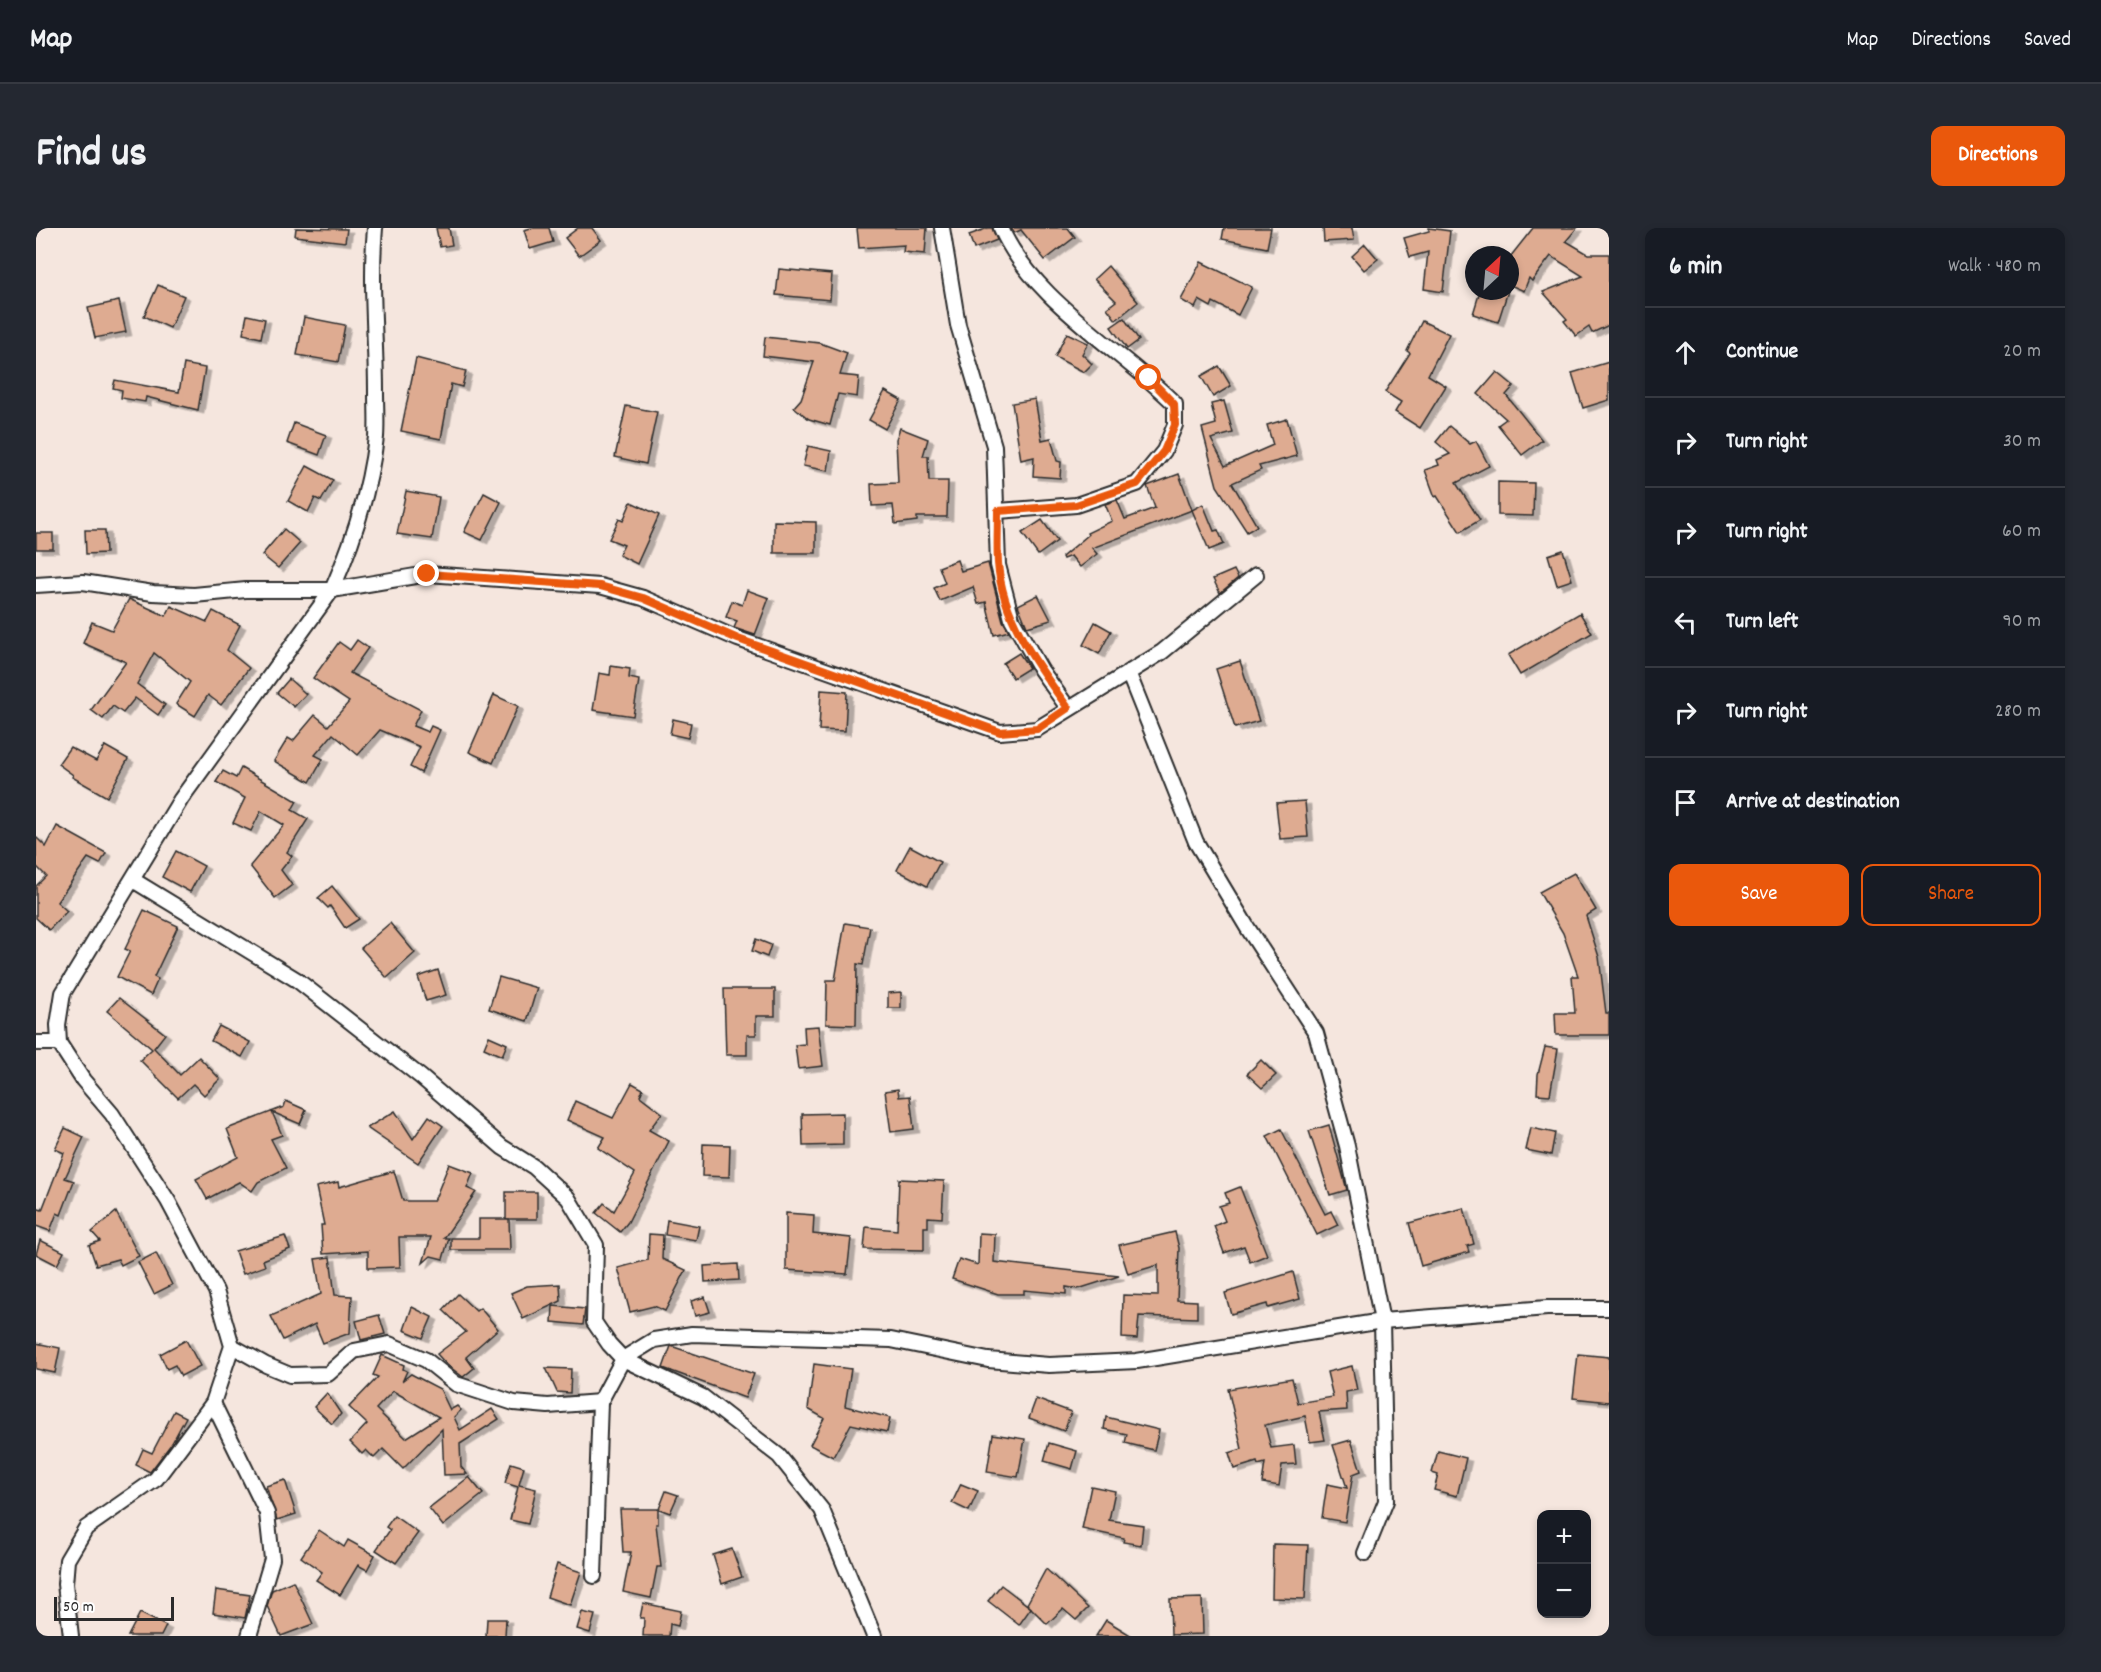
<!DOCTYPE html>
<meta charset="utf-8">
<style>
body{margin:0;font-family:Dekko,sans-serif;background:#242831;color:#f1f3f6}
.controls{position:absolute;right:18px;bottom:18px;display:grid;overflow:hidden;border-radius:12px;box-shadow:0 3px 9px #0003}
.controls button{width:54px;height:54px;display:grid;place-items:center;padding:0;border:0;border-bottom:2px solid #363941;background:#171b24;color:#f1f3f6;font:30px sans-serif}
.compass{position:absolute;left:1429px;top:18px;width:54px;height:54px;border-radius:50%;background:#171b24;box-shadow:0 3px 9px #0003;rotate:26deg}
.scale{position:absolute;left:18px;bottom:15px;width:120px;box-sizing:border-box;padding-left:6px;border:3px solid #2b2b2b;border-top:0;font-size:16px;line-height:21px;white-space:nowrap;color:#2b2b2b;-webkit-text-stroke:4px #fff;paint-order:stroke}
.stop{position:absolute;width:18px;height:18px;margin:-14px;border:4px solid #ea580c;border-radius:50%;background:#fff}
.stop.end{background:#ea580c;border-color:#fff;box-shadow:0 2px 6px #0008}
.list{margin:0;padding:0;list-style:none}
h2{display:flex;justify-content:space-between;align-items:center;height:78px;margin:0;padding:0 24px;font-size:26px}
h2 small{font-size:20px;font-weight:400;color:#9ea1a6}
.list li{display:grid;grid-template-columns:39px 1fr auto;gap:18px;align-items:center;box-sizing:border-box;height:90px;padding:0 24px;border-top:2px solid #363941}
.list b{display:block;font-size:22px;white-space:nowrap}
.list em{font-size:20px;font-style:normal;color:#9ea1a6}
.actions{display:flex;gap:12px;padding:18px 24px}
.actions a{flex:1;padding:14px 0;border:2px solid #ea580c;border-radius:12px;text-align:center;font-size:21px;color:#ea580c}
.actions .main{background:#ea580c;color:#fff}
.icon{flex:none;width:33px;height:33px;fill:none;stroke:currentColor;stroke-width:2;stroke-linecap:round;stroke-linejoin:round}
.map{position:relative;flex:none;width:1573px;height:1408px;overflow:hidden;border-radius:12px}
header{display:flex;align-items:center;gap:36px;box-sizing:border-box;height:84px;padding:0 30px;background:#171b24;border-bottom:2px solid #363941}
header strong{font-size:28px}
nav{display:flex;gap:33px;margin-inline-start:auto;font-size:21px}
.intro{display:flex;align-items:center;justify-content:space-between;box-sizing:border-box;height:144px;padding:0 36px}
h1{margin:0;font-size:42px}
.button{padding:15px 27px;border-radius:12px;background:#ea580c;color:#fff;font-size:21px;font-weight:700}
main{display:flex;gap:36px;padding:0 36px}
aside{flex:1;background:#171b24;border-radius:12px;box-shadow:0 3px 9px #0003}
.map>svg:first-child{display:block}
.building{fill:#deab91;stroke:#2b2b2b;stroke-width:1.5;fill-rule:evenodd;filter:url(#shadow)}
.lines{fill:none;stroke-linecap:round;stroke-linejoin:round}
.minor-casing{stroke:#2b2b2b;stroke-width:18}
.minor{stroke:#fff;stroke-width:14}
.route{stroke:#ea580c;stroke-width:8}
</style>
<header>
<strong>Map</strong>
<nav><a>Map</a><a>Directions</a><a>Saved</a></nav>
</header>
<div class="intro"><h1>Find us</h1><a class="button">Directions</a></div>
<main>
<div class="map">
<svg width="1573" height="1408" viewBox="0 0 1573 1408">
<defs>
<filter id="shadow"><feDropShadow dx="5.5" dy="3.5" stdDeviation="0" flood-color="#0004"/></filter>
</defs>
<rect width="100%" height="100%" fill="#f5e6de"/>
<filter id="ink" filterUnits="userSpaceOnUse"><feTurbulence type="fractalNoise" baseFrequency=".0167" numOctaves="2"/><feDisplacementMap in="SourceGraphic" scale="12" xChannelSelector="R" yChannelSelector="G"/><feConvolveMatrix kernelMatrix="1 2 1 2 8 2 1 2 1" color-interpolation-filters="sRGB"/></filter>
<g filter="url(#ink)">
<g class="building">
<path d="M260,0l51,1 -2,13 -50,-6z"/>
<path d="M400,0h13l3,17 -12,2z"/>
<path d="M495,0h18l4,14 -23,7 -6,-19z"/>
<path d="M542,0h14l9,12 -22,16 -14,-18z"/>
<path d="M821,0h70l-2,26 -22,-2 1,-7 -45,3z"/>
<path d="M952,0h4l5,12 -23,9 -5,-14z"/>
<path d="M975,0h57l7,9 -30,23 -24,-30 -7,3z"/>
<path d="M1188,0h47l-4,20 -45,-9z"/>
<path d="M1287,0h29l2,12 -30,2z"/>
<path d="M1393,0l21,3 -7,61 -19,-3 4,-37 -18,5 -6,-19 25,-7z"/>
<path d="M1497,0h44l-11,13 22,13h21v71l-17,8 -3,-6 -13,9 -12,-15 3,-2 -24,-27 40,-16 -32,-20 -19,25 -3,-3 -5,13 -14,-6v-28z"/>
<path d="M1329,16l13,15 -14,11 -12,-14z"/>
<path d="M1165,34l51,25 -14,28 -25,-13 -2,5 -12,-7 -4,8 -14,-8z"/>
<path d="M1072,38l30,36 -22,18 -9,-12 9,-7 -22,-22z"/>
<path d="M743,41l53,5 -2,26 -54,-5z"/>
<path d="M122,57l26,11 -14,32 -26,-12z"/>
<path d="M1444,63h28l-10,31 -25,-8z"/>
<path d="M83,73l7,31 -31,6 -7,-30z"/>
<path d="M211,87l18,4 -4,19 -18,-4z"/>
<path d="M268,89l41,8 -7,37 -41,-7z"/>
<path d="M1088,90l15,22 -12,9 -16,-22z"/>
<path d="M1386,93l27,13 -21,41 18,11 -26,42 -25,-16 6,-10 -16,-10 25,-39 -3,-2z"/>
<path d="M1031,105l21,10 -6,11 10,10 -8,8 -29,-15z"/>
<path d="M729,109l55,6 27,10 -7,22 19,2 -2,20 -19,-3 -8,31 -21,-6 -15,-12 7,-8 13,-37 -51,-6z"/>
<path d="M380,130l50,13 -4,16 -11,-3 -10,55 -40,-8z"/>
<path d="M1573,134v38l-26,8 -11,-35z"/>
<path d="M148,136l21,4 -7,42 -52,-13 -1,5 -24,-4 1,-8 -9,-2 2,-8 64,12z"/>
<path d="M1183,138l12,20 -18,11 -12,-21z"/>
<path d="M1461,144l17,14 -8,9 36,45 -20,15 -24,-30 8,-6 -28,-25z"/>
<path d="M849,163l16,9 -16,29 -16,-9z"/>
<path d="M999,171l7,41 9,-2 6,23 4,1 -1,16 -27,-2 1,-19 -13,3 -9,-57z"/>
<path d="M1188,173l9,32 -22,6 14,27 48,-21 -6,-20 20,-6 10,37 -38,10 2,4 -29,13 25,43 -10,6 -30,-46 -15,-58 14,-4 -5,-20z"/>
<path d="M590,178l31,6 -11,52 -31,-7z"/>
<path d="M258,195l32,12 -7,20 -32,-12z"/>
<path d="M1413,198l21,18 6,-3 13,25 -33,17 24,37 -20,12 -23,-36 -2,1 -10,-27 14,-5 -2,-5 13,-6 -14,-12z"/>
<path d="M864,200l28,11 -5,17h5l1,25h19l-1,36h-30v4l-22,3 -2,-19 -21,1 -1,-22 27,-1 -2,-44z"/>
<path d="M772,218l23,5 -3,20 -25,-5z"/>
<path d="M271,238l26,14 -12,21 -6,-3 -7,14 -20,-11z"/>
<path d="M1143,246l13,36 -100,38 5,6 -17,13 -9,-11 -8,3 -1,-2 26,-22 -1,-2 25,-12 -7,-17 12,-4 8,19 30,-11 -8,-22z"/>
<path d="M1462,254l36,1 -1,33 -35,-1z"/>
<path d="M370,263l33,6 -7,42 -35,-5z"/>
<path d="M448,265l17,9 -19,38 -18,-8z"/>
<path d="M595,274l28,13 -22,49 -18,-9 5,-10 -15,-6 10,-20 4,2z"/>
<path d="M1167,276l11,27 4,-1 6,14 -15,6 -17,-40z"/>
<path d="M1006,292l15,21 -19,14 -16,-22z"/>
<path d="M738,293l42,1v31h-42z"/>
<path d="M248,301l16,14 -22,25 -16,-13z"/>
<path d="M49,302h20l1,23 -20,1z"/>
<rect x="0" y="305" width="17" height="16"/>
<path d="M1527,322l9,30 -15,5 -9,-30z"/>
<path d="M921,332l4,11 27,-8 15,58 6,10 -15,4 -8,-33 -8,2 -5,-17 -33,14 -6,-13 11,-5 -6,-16z"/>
<path d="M1198,342l4,8 -18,15 -7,-14z"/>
<path d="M711,362l22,8 -14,37 -21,-7 3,-7 -11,-4 6,-16 10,4z"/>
<path d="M1002,367l13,25 -24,7 -9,-22z"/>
<path d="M93,371l37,17 5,-10 36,16 6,-11 27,14 -13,25 22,18 -28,37 -13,-10 -13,21 -19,-12 14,-22 -36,-29 -17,31 28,21 -7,10 -23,-17 -12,15 -10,-7 -10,13 -12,-9 35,-48 -43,-19 9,-21 20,8z"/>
<path d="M1544,385l12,20 -72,42 -12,-20z"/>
<path d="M1059,394l16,9 -12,23 -16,-9z"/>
<path d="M321,412l11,8 -18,25 71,37 -8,16 15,6 3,-6 9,4 -19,43 -11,-6 10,-20 -40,-17 -22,25 -25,-21 -18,21 8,4 -13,23 -36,-21 14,-23 5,3 22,-26 13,11 21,-24 -36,-24 26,-36 11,8z"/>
<path d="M983,425l10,15 -16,10 -10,-15z"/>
<path d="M1204,433l19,60 -24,7 -19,-59z"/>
<path d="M575,438l19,3 -1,9 10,2 -6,36 -40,-6 6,-37 11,2z"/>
<path d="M253,451l17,15 -12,13 -17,-14z"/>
<path d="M785,462l26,2 -2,39 -26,-1z"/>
<path d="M458,467l24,11 -25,57 -24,-11z"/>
<path d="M637,491l18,4 -3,15 -18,-4z"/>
<path d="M69,518l23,13 -21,38 -35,-20 1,-2 -15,-11 12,-17 26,14z"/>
<path d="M205,540l56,33 -5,9 16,9 -21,33 5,4 -11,14 11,15 -17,13 -25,-32 34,-41 -23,-14 -10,20 -18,-8 12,-25 -29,-16 7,-11 13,7z"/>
<path d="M1269,573l3,36 -28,2 -4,-36z"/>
<path d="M21,598l49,27 -6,11 -12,-6 -31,44 10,9 -18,19 -13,-12v-32l10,-10 -10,-10v-29l10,10z"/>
<path d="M874,618l30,16 -13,24 -30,-16z"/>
<path d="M140,623l28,15 -14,26 -28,-15z"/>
<path d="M1538,645l22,37 -10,6 13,41 7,56h3v22h-53l-1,-22h20l-3,-37h6l-15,-43 -24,-41z"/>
<path d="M296,658l27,33 -14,9 -15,-22 -2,2 -10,-10z"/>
<path d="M108,682l34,16 -24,51 4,2 -7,16 -34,-18 13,-26 -5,-2z"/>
<path d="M354,695l25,30 -28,25 -26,-30z"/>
<path d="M809,695l25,4 -7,38 -6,-1 -1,61 -30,-1 1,-44h8z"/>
<path d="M720,711l15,6 -4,12 -15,-6z"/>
<path d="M402,742l8,25 -20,6 -8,-24z"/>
<path d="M463,749l38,11 -10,33 -38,-12z"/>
<path d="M688,761h51v27h-19v19h-9v20h-21z"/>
<path d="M865,764v16h-13v-15z"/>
<path d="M83,770l46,36 -11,14 26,27 19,-18 21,22 -16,16 -11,-11 -15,14 -38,-38 12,-11 -45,-38z"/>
<path d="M183,798l31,16 -8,15 -31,-16z"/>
<path d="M782,798l5,40 -25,3 -3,-24 10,-1 -1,-17z"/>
<path d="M453,808l18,8 -5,12 -18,-8z"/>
<path d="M1509,819l13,2 -8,46 -13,-1 1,-20z"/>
<path d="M1225,832l15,15 -14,13 -15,-14z"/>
<path d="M596,855l11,6 -3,7 22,17 -13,17 20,11 -41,81 -8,10 -24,-19 8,-10 10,8 21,-38 -37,-25 7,-11 -38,-17 8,-19 38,17z"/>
<path d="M862,861l1,8 11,-1 4,33 -23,3 -6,-41z"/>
<path d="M250,873l20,9 -6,14 -28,-12 10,23 -11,4 15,29 -28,14 -6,9 -13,-9 -32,17 -11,-20 42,-22 -11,-28 57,-22z"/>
<path d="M359,883l18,28 16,-23 14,10 -25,37 -51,-35z"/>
<path d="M807,885v32l-40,1 -1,-32z"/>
<path d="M1293,897l18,65 -17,5 -21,-64z"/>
<path d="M29,900l19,9 -19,41 9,3 -13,34 -4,-2 -7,18 -14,-5v-18l6,2 22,-57 -9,-4z"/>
<path d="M1495,900l24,5 -4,22 -25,-5z"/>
<path d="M1245,901l44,85 6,-3 7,14 -21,10 -50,-99z"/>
<path d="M667,916l27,1 -1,32 -27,-1z"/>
<path d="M413,936l24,9 -6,15 9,4 -32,46h5l-6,21 -12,-3 -8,7 8,-26h-32l1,30 -32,1v-17l-45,3 -2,-29h3l-8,-38 22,-5 1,5 55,-16 9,30h31z"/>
<path d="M863,951l45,2 -2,37 -14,-1v10h-4v23l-60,-1 2,-22 31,3z"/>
<path d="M1204,959l27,68 -17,7 -6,-16 -20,7 -10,-27 11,-5 -6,-15 10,-3 -4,-10z"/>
<rect x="470" y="964" width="31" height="27"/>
<path d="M1428,980l10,36 -7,2 2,6 -48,14 -12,-43z"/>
<path d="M80,984l23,44 -18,9 -3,-6 -22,6 -7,-20 11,-4 -8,-9z"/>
<path d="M750,985l28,2 -1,19 38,4 -4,36 -61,-4z"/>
<path d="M443,991h30l1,31h-59v-12h28z"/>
<path d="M631,992l32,6 -3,14 -31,-5z"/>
<path d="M1139,1004l4,16 -2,52 20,1v17l-58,-2 -2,23 -15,-1 1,-43 35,1v-31l-30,9 -9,-29z"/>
<path d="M943,1005l16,1 -1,28 125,14 -41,13 -12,-2v7l-42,-4v4h-26l-46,-15 7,-20 19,6z"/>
<path d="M613,1006l14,1 -1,24 24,11 -21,41 -11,-5 -24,6 -12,-44 30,-8z"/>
<path d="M249,1008l5,13 -27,11 2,6 -22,8 -8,-23z"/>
<path d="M4,1012l24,12 -7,13 -21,-11z"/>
<path d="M120,1025l16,32 -18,9 -16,-32z"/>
<path d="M294,1029l5,38 17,1 -2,37 -27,10 -8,-19 -32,16 -12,-24 50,-22 -6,-35z"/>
<path d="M702,1036l1,16 -34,2 -1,-16z"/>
<path d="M1257,1044l7,27 -32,9 -1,-4 -36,10 -6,-21z"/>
<path d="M524,1056l1,17 -38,18 -12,-26 16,-7z"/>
<path d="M422,1066l18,17 4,-3 18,21 -32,28 8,11 -11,9 -17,-13 -9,-10 29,-22 -23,-22z"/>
<path d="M669,1069l5,15 -15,4 -4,-15z"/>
<path d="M517,1078l32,3 -2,16 -31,-3z"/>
<path d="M376,1079l20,10 -9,21 -19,-8z"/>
<path d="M343,1087l6,19 -24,6 -5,-19z"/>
<path d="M150,1112l14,26 -19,10 -6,-11 -8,4 -7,-15z"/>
<path d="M0,1115l24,5 -5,25 -19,-4z"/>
<path d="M635,1118l83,28 -9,24 -82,-30z"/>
<path d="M1542,1126l31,3v45l-36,-4z"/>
<path d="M346,1127l22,10 -1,4 4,2 -4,9 8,-6 29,15 10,21 7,-4 4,4 -7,7 6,13 32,-21 7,10 -39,25 1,23 6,7 -23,1 -2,-46 -39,40 -20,-20 -9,9 -8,-8 -4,4 -12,-12 17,-18 -18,-17 29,-30 -5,-2zM357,1163l46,26 -33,21 -30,-29z"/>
<path d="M778,1136l37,5 -6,37 45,12 -3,14 -36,-8 -18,33 -23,-12 14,-27 -16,-9z"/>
<path d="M1316,1138l5,24 -11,2 1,18 -28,2 6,28 -15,2 -5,-26 -40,9 6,23 23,-3 2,19 -14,1 -3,21 -17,-3 3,-20 -7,2 -1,-3 -23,7 -5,-16 13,-4 -14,-60 64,-11 6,25 35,-6 -6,-25z"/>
<path d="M510,1140l25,1 -1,24 -13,-1z"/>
<path d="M291,1165l14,21 -9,10 -18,-17z"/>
<path d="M1000,1171l35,13 -7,19 -35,-13z"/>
<path d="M138,1183l12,6 -14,26 -22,29 -14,-7 7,-16 9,4z"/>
<path d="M1070,1189l53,13 -5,20 -29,-7 2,-9 -23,-5z"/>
<path d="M957,1206l32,5 -7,38 -31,-5z"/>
<path d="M1315,1212l10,31 -8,3 -8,48 -23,-4 5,-34 20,4 -14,-43z"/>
<path d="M1013,1215l28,8 -5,18 -28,-8z"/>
<path d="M1402,1223l28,7 -9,38 -23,-6 4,-15 -6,-2z"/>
<path d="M475,1235l13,4 -5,18 17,4 -8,35 -18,-4 8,-33 -13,-4z"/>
<path d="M433,1249l14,17 -40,32 -14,-18z"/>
<path d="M249,1252l11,34 -19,6 -11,-34z"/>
<path d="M925,1256l17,7 -9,20 -17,-8z"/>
<path d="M1055,1258l24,5 -6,29 34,5 -2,20 -18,-3 1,-4 -42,-9z"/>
<path d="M630,1263l12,4 -8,18 -11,-4z"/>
<path d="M584,1281h38v15h-2l5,43h-4l-6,31 -28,-6 8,-40h-8z"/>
<path d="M358,1288l24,17 -22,30 -20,-13 14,-20 -4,-3z"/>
<path d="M283,1302l25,17 4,-7 27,15 -8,15 -9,-5 -18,30 -24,-15 6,-8 -21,-15z"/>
<path d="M1237,1316l35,1 -3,54 -33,-1z"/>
<path d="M696,1321l10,28 -20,7 -9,-29z"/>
<path d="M521,1336l24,8 -11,33 -23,-8z"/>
<path d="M1010,1341l42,39 -12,12 -13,-11 -16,15 -20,-20z"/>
<path d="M257,1353l20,43 -32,12 -14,-30 5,-16z"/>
<path d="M965,1357l30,23 -12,17 -31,-24z"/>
<path d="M180,1362l34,5 -5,23 -32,-5z"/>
<path d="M1166,1370l1,36 -32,1 -1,-36z"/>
<path d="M607,1375l38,8 -3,15 -8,-2 -1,12h-26l1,-18h-4z"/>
<path d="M546,1384l13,3 -5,18 -13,-4z"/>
<path d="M104,1385l26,13 -5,10h-33z"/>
<path d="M451,1391h19l-1,17h-19z"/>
<path d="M1070,1392l26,16h-36z"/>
</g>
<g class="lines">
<g class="minor-casing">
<g id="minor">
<path d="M906,0l16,97 36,121 4,119 14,54 29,51 27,38"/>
<path d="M962,283l78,-6 61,-21 27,-33 11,-26v-21c-54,-54 -144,-106 -174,-176"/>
<path d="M0,357l47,-3 70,11 41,2 52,-5h86l95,-16 173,12 43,12 95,41 262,93 37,-3 125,-77 94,-77"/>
<path d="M1092,444l68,170 51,85 69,106 31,113 35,175 4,180 -21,52"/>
<path d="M97,652l164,100 124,97 81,70 32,20 34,31 28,47 -2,77 15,22 14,15 80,38 76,59 43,54 52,126"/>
<path d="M0,815h23"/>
<path d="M196,1118l34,19 24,10 38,-1 26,-23 35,-7 37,16 30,24 58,19 34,3 52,-4"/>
<path d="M177,1175l54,110 5,46 -23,77"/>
<path d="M558,1348l6,-174 23,-43 31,-19 38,-6 199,6 97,20 61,5 88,-4 245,-40 165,-13h62"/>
<path d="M35,1408l-6,-52 2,-24 19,-32 70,-49 57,-76 19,-57 -16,-55 -48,-90 -56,-87 -29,-34 -24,-37 -1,-18 5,-32 118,-194 151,-209c21,-48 38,-100 44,-153 1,-14 0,-30 0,-45 0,-55 -6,-110 -1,-164"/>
</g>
</g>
<use href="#minor" class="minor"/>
</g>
</g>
<g class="lines" filter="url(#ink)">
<path class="route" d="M391,346l173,12 43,12 95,41 262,93 37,-3 31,-21c-31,-43 -66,-90 -70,-145 -1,-17 0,-35 0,-52l78,-6 61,-21 27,-33 11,-26 -1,-21 -25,-26"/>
</g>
</svg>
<div class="controls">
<button>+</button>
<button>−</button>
</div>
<svg class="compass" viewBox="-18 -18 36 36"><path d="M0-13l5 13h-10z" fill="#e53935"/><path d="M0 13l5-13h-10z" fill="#9ea1a6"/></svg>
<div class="scale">50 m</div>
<div class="stop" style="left:1113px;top:150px"></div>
<div class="stop end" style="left:391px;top:346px"></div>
</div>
<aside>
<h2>6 min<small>Walk · 480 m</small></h2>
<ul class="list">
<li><svg class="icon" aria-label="ahead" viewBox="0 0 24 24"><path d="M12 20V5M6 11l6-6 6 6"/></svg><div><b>Continue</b></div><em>20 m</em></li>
<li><svg class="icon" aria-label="right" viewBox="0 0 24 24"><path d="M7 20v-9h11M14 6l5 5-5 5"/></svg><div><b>Turn right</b></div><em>30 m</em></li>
<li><svg class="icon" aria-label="right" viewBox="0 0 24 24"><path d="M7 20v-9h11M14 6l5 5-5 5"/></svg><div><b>Turn right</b></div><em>60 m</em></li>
<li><svg class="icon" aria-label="left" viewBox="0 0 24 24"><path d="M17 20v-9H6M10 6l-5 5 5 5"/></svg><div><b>Turn left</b></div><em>90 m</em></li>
<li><svg class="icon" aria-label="right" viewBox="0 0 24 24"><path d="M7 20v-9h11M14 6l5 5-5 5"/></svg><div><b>Turn right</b></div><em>280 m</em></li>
<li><svg class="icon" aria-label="arrive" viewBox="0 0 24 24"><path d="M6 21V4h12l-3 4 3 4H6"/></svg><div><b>Arrive at destination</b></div></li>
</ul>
<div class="actions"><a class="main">Save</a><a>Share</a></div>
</aside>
</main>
